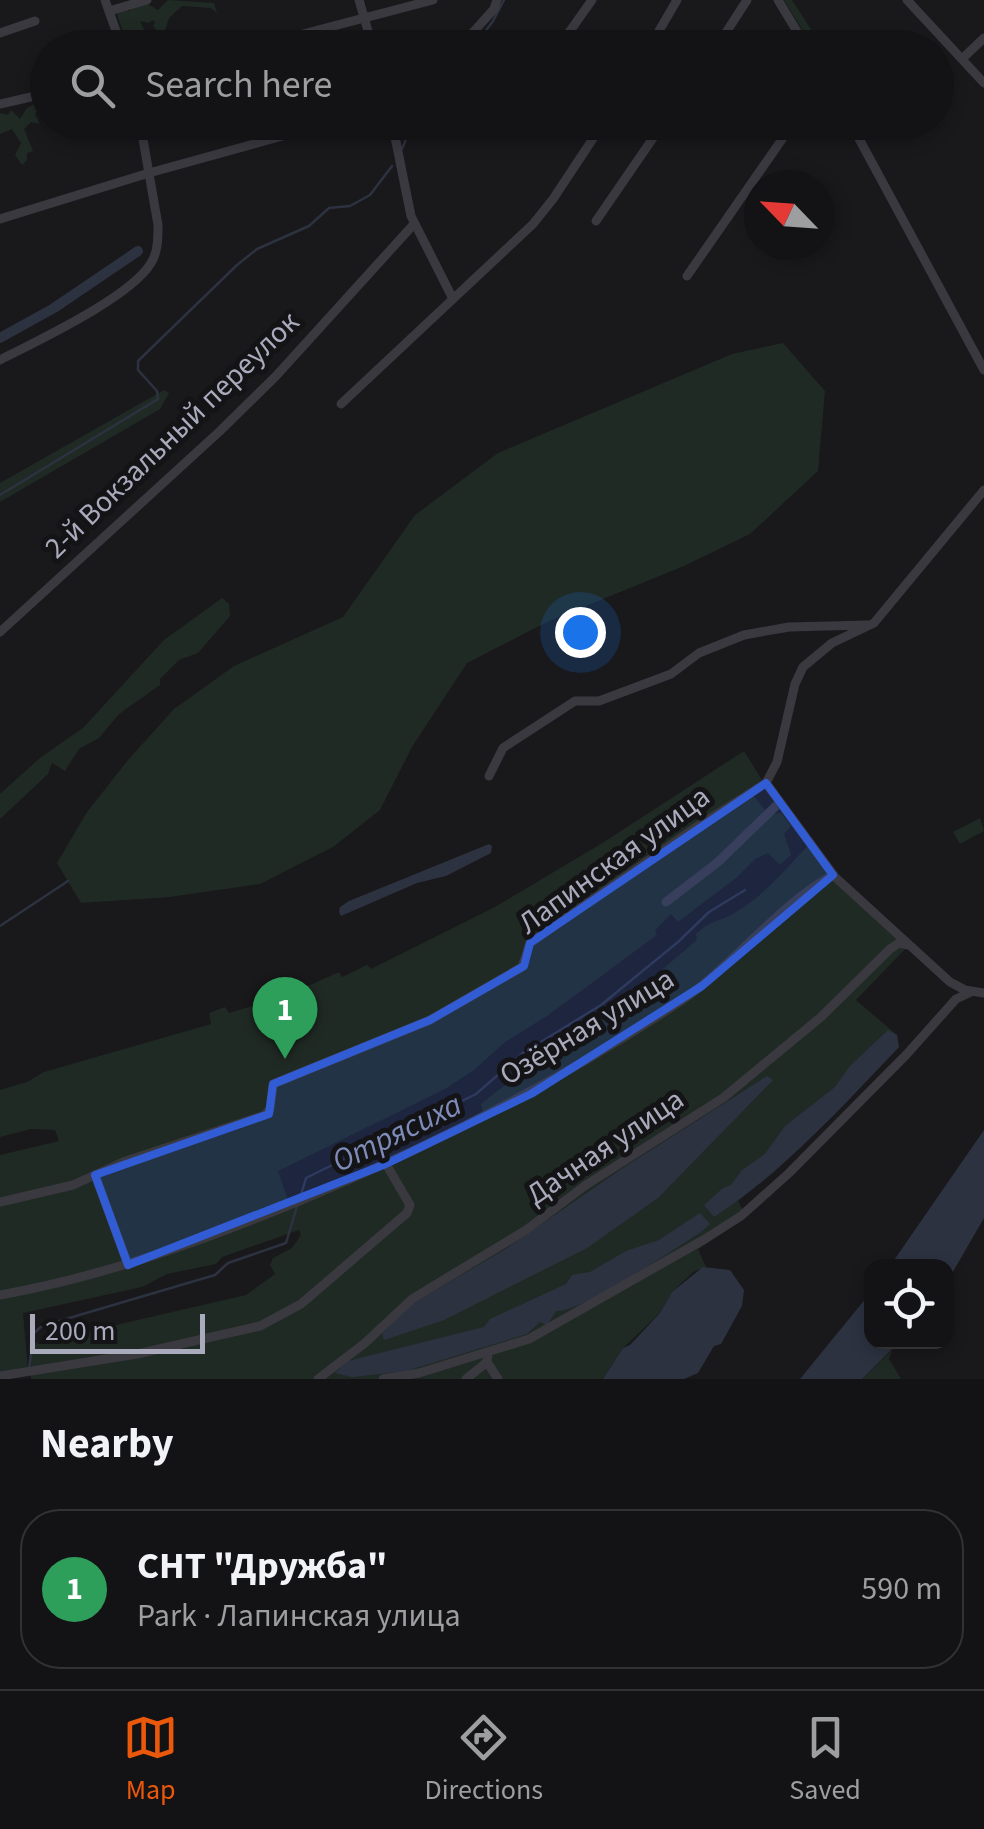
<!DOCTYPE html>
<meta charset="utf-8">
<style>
body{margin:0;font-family:"Source Sans 3",sans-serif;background:#202022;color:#f1f3f6}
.controls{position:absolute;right:30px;bottom:30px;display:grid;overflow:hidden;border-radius:20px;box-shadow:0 5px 15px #0003}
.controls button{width:90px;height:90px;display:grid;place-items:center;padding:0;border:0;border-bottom:2px solid #323234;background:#131214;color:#f1f3f6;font:50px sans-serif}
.compass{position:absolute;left:744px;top:170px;width:90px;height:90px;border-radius:50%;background:#131214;box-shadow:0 5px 15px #0003;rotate:295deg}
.scale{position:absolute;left:30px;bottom:25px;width:175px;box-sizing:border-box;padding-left:10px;border:5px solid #a9aabc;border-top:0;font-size:28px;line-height:35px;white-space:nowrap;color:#a9aabc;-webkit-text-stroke:8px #141316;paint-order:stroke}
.you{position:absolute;left:580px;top:632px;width:35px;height:35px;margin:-25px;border:8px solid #fff;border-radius:50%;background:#1a73e8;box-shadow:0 0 0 15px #1a73e833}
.badge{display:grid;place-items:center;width:65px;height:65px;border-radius:50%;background:#ea580c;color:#fff;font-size:32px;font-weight:700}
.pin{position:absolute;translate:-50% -82px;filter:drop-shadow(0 2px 5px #0008)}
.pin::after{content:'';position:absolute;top:52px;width:35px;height:30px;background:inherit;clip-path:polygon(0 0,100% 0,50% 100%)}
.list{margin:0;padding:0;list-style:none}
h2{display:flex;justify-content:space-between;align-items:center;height:130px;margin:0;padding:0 40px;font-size:42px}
h2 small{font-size:32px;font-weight:400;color:#9d9ea0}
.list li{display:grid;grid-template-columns:65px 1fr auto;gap:30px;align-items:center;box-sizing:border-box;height:160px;margin:0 20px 20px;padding:0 20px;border:2px solid #323234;border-radius:40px}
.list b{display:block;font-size:38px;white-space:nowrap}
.list p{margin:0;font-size:32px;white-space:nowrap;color:#9d9ea0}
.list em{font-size:32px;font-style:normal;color:#9d9ea0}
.icon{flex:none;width:55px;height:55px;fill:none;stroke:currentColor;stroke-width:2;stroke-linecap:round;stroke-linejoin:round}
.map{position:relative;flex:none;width:984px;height:1379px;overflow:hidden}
.search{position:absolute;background:#131214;box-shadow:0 5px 15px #0003;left:30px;right:30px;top:30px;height:110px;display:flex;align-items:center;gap:25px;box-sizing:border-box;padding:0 35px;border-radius:55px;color:#9d9ea0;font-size:38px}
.sheet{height:310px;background:#131214}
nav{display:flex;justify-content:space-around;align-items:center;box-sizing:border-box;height:140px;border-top:2px solid #323234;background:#131214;font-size:28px;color:#9d9ea0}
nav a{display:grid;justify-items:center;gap:5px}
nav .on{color:#ea580c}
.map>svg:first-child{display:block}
.green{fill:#202a24}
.water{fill:#2d3241}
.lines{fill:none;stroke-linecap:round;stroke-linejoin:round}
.stream{stroke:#2d3241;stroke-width:2.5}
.river{stroke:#2d3241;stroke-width:10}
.minor{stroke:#3a3940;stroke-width:9}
.marked{fill:#325cd4;fill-opacity:0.2;stroke:#325cd4;stroke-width:8;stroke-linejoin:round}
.labels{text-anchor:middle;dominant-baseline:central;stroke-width:10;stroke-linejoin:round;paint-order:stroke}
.street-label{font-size:30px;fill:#a9aabc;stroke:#141316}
.water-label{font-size:32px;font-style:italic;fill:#7e8cba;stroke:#141316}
</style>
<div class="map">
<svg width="984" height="1379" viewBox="0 0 984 1379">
<rect width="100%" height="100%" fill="#19181b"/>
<g class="green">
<path d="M168,0l46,3 3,10 -6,-5 -29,-2 -13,12 -4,12 -7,1 -5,-5 2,-4 -2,-2 -4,3 -9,-2 5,11 -3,5 7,10 -20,1 -13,-36 10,-3 3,2 6,-6 11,-2 12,7z"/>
<path d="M784,0h8l22,34 14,13h-15z"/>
<path d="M36,103l7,2 -8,9 5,10 -9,-2 -7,7 9,22 -6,2v7l-5,5 -7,-10 6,-12 -9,-14 -12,5v-21l8,2 3,-5 9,9 7,-11z"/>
<path d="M783,343l42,48 -7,80 -68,63 -66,32 -135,55 -82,42 -55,84 -32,63 -47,37 -73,37 -90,13 -89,6 -24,-40 30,-51 41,-52 46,-51 60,-43 109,-49 72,-102 83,-62 234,-99z"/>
<path d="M164,390l5,3 -9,16 -160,93v-19z"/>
<path d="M222,598l7,6 1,12 -32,37 -19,7 -19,19v6l-41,29 -20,24 -20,11 -14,22 -13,-8 -4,11 -48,45v-25l41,-37 42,-29 81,-88z"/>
<path d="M744,751l18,29 -12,11 19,24 12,-2 10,13 -7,8 7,21 -11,10 -12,-12 -13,6 -19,19 -58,44 -7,-8 -16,16 2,5 -110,81 -42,26 -31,28 -29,19 -167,82 12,35 -1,-8 98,-39 96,-47 -2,-8 16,-13 134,-95 66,-56 -1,-6c17,-15 19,-11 35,-19 30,-16 57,-48 79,-72l23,30 78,70 -55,57 41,35 2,12 -126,126 -35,28 8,15 -48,33 8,18 -13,5 -21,20 -12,21 -37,35 -20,31h-572l-2,-34 217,-50 29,-21 -5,-9 3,-7 19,-10 9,-13 -2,-5 -77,27 -6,7 -49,10 -25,13 -119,26 5,57 -28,4v-219l59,-14 -4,-11 -24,-1 -31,8v-47l27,-8 17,-10 167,-48 -2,-11 16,-6 4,6 59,-18 51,-23 3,5 25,-12 4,4 124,-62 109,-65z"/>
<path d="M980,818l4,13 -24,13 -7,-12z"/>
<path d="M892,1350l-3,9 12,20h-39z"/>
</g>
<g class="water">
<path d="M489,844l3,2 -1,7 -45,23 -29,7 -76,33 -2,-4 1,-5 9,-6z"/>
<path d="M888,1030l9,5 2,12c-57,60 -115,124 -185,170l-10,-12 19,-17 8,-3 11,-15 23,-16 20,-28 50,-39 15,-21z"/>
<path d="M767,1076l6,4 -115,118 -71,50 -143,72 -60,20 -2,-6 28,-29 94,-55 119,-82z"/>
<path d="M984,1130v88l-37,64 -1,-16h-56z"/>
<path d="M700,1213l10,11 -9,8c-27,17 -118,80 -145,79l-9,14 -7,-3 -13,12 -121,37 -54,6 -17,-4 13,-12 136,-34 6,-8 76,-35 6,-9 18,-3 36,-21 33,-11z"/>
<path d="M703,1267l27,3 14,20 -2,16 -21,38 -7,2 -16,27 -14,6h-81l20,-31 7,-3 30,-32 12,-21z"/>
<path d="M871,1292l1,50h27l-37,37h-62z"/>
</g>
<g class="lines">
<g class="stream">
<path d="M473,48l20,-27 11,-21"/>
<path d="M402,149l11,-27"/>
<path d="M0,495l158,-96 -1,-8 -19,-21v-9l99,-96 20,-16 52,-23 20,-18 21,-2 20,-11 22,-29"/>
<path d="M0,926l68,-45"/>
<path d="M301,1195l5,-17 170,-84 47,-41 78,-48 77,-63 31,-30 36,-22"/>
<path d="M29,1368l5,-35 8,-7 173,-51 13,-12 58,-20 12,-40"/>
</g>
<path class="river" d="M0,338l54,-30 84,-57"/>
<g class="minor">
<path d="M105,0l17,48"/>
<path d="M359,0l14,48"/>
<path d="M778,0l29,48"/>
<path d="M907,0l77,83"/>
<path d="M109,11l38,-11"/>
<path d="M0,33l35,-12"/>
<path d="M250,48l183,-48"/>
<path d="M459,48l35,-39 3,-9"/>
<path d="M558,48l34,-48"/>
<path d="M649,48l28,-48"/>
<path d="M716,48l31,-48"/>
<path d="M963,58l21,-20"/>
<path d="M0,104l48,-11"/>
<path d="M392,122l19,94 41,81"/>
<path d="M850,122l134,248"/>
<path d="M0,219l149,-46 184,-51"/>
<path d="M596,221l68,-99"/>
<path d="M687,276l107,-154"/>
<path d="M0,360c37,-19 131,-63 151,-97 7,-11 7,-25 7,-38l-18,-103"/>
<path d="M341,404l192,-180 20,-25 51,-77"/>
<path d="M0,632l220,-201 56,-55 138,-152"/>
<path d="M489,776l14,-28 72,-47h24l72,-27 28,-21 45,-18 45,-8 78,-2"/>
<path d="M766,783l69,94 115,105 15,8 19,3"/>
<path d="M666,902l52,-40 61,-59"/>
<path d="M95,1175l33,90"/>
<path d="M0,1202l73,-17 50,-23 142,-47 5,-6 3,-25 157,-64 92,-53 8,-24 168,-117 68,-43 11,-21 18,-78 8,-17 29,-24 42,-20 110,-133"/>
<path d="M0,1295c106,-19 205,-55 304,-96 132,-55 258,-119 377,-198 54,-37 95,-94 152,-126"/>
<path d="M488,1354l-1,8 11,17"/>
<path d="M0,1376l137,-22 123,-28 41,-22 106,-91 3,-8 -24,-41"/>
<path d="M318,1379l47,-36 47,-44 114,-69 60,-45 137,-87 98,-81 69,-68 9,-6 8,2"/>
<path d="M383,1379l36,-6 110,-34 176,-100 36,-23 48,-43 117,-118 50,-56 15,-7"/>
<path d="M466,1379l21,-17"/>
</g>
</g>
<path class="marked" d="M766,783l67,92 -131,111 -171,108 -145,70 -258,101 -33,-90 174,-61 4,-30 157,-64 94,-54 6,-23z"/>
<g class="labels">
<g class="street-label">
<text transform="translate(172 435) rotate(-44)">2-й Вокзальный переулок</text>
<text transform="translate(614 860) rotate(-36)">Лапинская улица</text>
<text transform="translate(587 1027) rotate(-31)">Озёрная улица</text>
<text transform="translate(605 1147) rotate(-34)">Дачная улица</text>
</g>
<g class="water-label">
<text transform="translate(397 1133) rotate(-26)">Отрясиха</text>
</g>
</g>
</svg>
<div class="controls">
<button><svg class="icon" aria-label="locate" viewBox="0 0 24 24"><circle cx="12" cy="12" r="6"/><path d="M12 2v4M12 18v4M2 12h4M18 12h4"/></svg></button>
</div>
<svg class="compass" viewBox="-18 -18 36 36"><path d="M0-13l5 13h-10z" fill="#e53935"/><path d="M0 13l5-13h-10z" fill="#9d9ea0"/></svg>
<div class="scale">200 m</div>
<div class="you"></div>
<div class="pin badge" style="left:285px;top:1059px;background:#2e9e5b">1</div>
<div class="search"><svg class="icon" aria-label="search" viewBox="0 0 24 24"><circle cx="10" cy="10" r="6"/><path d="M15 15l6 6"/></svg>Search here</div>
</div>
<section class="sheet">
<h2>Nearby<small></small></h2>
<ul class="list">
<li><span class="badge" style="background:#2e9e5b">1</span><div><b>СНТ &quot;Дружба&quot;</b><p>Park · Лапинская улица</p></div><em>590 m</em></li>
</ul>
</section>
<nav>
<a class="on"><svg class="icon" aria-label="map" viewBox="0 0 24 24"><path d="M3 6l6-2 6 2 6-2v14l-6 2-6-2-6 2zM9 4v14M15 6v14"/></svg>Map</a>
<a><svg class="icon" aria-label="directions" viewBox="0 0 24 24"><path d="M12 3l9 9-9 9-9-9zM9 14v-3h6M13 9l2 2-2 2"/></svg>Directions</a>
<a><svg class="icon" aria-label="saved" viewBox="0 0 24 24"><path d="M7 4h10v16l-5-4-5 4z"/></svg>Saved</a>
</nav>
